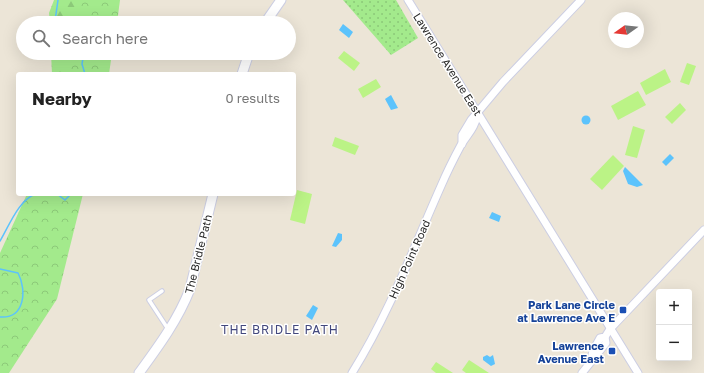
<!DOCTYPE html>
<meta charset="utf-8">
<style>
body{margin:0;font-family:"Golos Text",sans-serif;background:#f6f6f6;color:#222}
.controls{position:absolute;right:12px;bottom:12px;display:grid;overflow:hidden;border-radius:4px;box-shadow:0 4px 16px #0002}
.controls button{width:36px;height:36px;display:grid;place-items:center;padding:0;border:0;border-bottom:1px solid #e0e0e0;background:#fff;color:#222;font:20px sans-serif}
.compass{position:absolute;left:608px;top:12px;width:36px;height:36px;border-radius:50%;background:#fff;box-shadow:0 4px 16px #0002;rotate:255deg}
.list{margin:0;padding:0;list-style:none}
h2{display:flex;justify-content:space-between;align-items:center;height:52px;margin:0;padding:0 16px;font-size:17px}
h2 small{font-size:13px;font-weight:400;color:#767676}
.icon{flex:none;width:22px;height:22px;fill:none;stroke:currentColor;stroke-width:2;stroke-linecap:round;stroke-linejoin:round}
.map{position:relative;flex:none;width:704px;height:373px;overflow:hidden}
.search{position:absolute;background:#fff;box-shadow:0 4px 16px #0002;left:16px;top:16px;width:280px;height:44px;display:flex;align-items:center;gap:10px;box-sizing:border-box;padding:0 14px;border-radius:22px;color:#767676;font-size:15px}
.panel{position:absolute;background:#fff;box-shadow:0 4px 16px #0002;left:16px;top:72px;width:280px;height:124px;border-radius:4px}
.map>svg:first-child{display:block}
.grass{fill:url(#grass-dots)}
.forest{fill:url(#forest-firs)}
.park{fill:url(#park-crowns)}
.pitch{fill:#bbf386}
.water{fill:#5cc3fc}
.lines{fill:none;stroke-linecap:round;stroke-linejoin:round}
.stream{stroke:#5cc3fc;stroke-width:1.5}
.lane-casing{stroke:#cccee3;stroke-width:5.5}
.street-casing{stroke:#cccee3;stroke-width:9}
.secondary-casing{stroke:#cccee3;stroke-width:11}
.lane{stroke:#fff;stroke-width:3.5}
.street{stroke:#fff;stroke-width:7}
.secondary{stroke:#fff;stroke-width:9}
.transit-dot{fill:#1a4fb4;stroke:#fff;stroke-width:1.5}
.labels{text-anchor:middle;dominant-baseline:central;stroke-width:3;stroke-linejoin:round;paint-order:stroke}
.street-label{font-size:11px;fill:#282828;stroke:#fff}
.transit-label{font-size:11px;font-weight:bold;fill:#164399;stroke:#fff;text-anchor:end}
.neighbourhood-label{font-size:12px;letter-spacing:1px;fill:#43487d;stroke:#fff}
</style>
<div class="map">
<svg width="704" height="373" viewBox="0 0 704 373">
<defs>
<pattern id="grass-dots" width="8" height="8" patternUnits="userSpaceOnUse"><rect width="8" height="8" fill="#a3ea8c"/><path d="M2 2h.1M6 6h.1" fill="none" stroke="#8cc979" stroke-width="1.8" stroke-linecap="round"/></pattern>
<pattern id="forest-firs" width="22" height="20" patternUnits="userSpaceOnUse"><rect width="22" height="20" fill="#a3ea8c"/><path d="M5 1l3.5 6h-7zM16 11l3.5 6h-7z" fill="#8cc979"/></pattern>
<pattern id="park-crowns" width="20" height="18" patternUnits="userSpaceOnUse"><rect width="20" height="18" fill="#a3ea8c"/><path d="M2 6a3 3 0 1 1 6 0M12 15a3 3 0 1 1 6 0" fill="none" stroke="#8cc979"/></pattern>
</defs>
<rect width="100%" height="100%" fill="#ece5d7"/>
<path class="grass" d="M343,0h53l22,38 -27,17z"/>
<g class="forest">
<path d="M54,0h48v23h-52l-1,-10z"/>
<path d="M51,53h49l-1,21h-47z"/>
</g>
<g class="park">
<path d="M82,0h38l-3,23h-40z"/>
<path d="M69,53h43l-3,21h-44z"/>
<path d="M27,194h56l-26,105 -48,74h-9v-120z"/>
</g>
<g class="pitch">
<path d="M344,51l16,12 -6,8 -16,-13z"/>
<path d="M687,63l9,3 -7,19 -9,-3z"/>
<path d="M665,69l6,13 -25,13 -6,-12z"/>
<path d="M376,79l5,8 -18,11 -5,-9z"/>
<path d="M638,91l8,14 -28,15 -7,-14z"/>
<path d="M680,103l6,7 -14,14 -7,-7z"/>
<path d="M633,126l12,4 -8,28 -12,-3z"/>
<path d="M335,137l24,9 -4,9 -23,-9z"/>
<path d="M613,155l11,11 -22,24 -12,-11z"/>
<path d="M297,190l15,4 -7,30 -15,-4z"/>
<path d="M469,360l20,13h-23l-4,-3z"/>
<path d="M436,362l17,11h-17l-5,-4z"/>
</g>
<g class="water">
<path d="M343,24l10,8 -4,6 -10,-8z"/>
<path d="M391,95l7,13 -7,2 -6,-11z"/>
<circle cx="586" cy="120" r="4.5"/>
<path d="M670,154l4,4 -8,8 -4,-4z"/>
<path d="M625,167l18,18 -6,2 -9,-3 -5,-13z"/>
<path d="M492,212l9,4 -2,6 -10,-4z"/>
<path d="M338,233l4,1v6l-6,7 -4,-1z"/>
<path d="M313,305l5,3 -6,12 -6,-4z"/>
<path d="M487,355l3,2 3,-2 2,9 -4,2 -8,-6v-3z"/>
</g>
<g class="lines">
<g class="stream">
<path d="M58,0l-3,21 21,2"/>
<path d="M84,53l-2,11 3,10"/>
<path d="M57,194l8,6 6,-6"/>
<path d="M0,241c9,-15 19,-42 36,-47"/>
<path d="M0,269l18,4c9,17 7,46 -18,44"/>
</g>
<g class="lane-casing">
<path id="lane" d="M162,291l-13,9 19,29"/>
</g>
<g class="street-casing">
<g id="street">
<path d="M408,0l230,373"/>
<path d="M462,144v-9l9,-15 32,-38 78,-82"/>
<path d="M591,359l2,-8 7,-13 5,-1 5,-8 94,-99"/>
<path d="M352,373c37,-59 61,-124 89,-187 6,-14 13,-28 20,-41 8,-13 13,-15 17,-32"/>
<path d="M582,373l24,-30 -1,-6"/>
</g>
</g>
<g class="secondary-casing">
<g id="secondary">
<path d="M265,23l16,-23"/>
<path d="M242,74l7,-21"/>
<path d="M139,373c19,-26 39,-53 51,-84l23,-95"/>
</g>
</g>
<use href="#lane" class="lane"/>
<use href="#street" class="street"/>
<use href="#secondary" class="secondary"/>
</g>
<g class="transit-dot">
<rect x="619" y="306" width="8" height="8" rx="2"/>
<rect x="608" y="347" width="8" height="8" rx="2"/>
</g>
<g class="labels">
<g class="street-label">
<text transform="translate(448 64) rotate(58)">Lawrence Avenue East</text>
<text transform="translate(198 254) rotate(-76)">The Bridle Path</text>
<text transform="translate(409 259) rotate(-66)">High Point Road</text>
</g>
<g class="transit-label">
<text x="615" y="304">Park Lane Circle<tspan x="615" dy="13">at Lawrence Ave E</tspan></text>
<text x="604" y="345">Lawrence<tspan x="604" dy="13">Avenue East</tspan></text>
</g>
<g class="neighbourhood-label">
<text x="280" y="329">THE BRIDLE PATH</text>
</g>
</g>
</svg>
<div class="controls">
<button>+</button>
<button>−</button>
</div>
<svg class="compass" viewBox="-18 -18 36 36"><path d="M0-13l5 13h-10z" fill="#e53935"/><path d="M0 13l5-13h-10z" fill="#767676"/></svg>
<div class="search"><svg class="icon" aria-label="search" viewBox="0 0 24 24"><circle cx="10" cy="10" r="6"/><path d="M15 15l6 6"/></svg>Search here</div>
<section class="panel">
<h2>Nearby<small>0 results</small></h2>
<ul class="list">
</ul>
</section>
</div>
